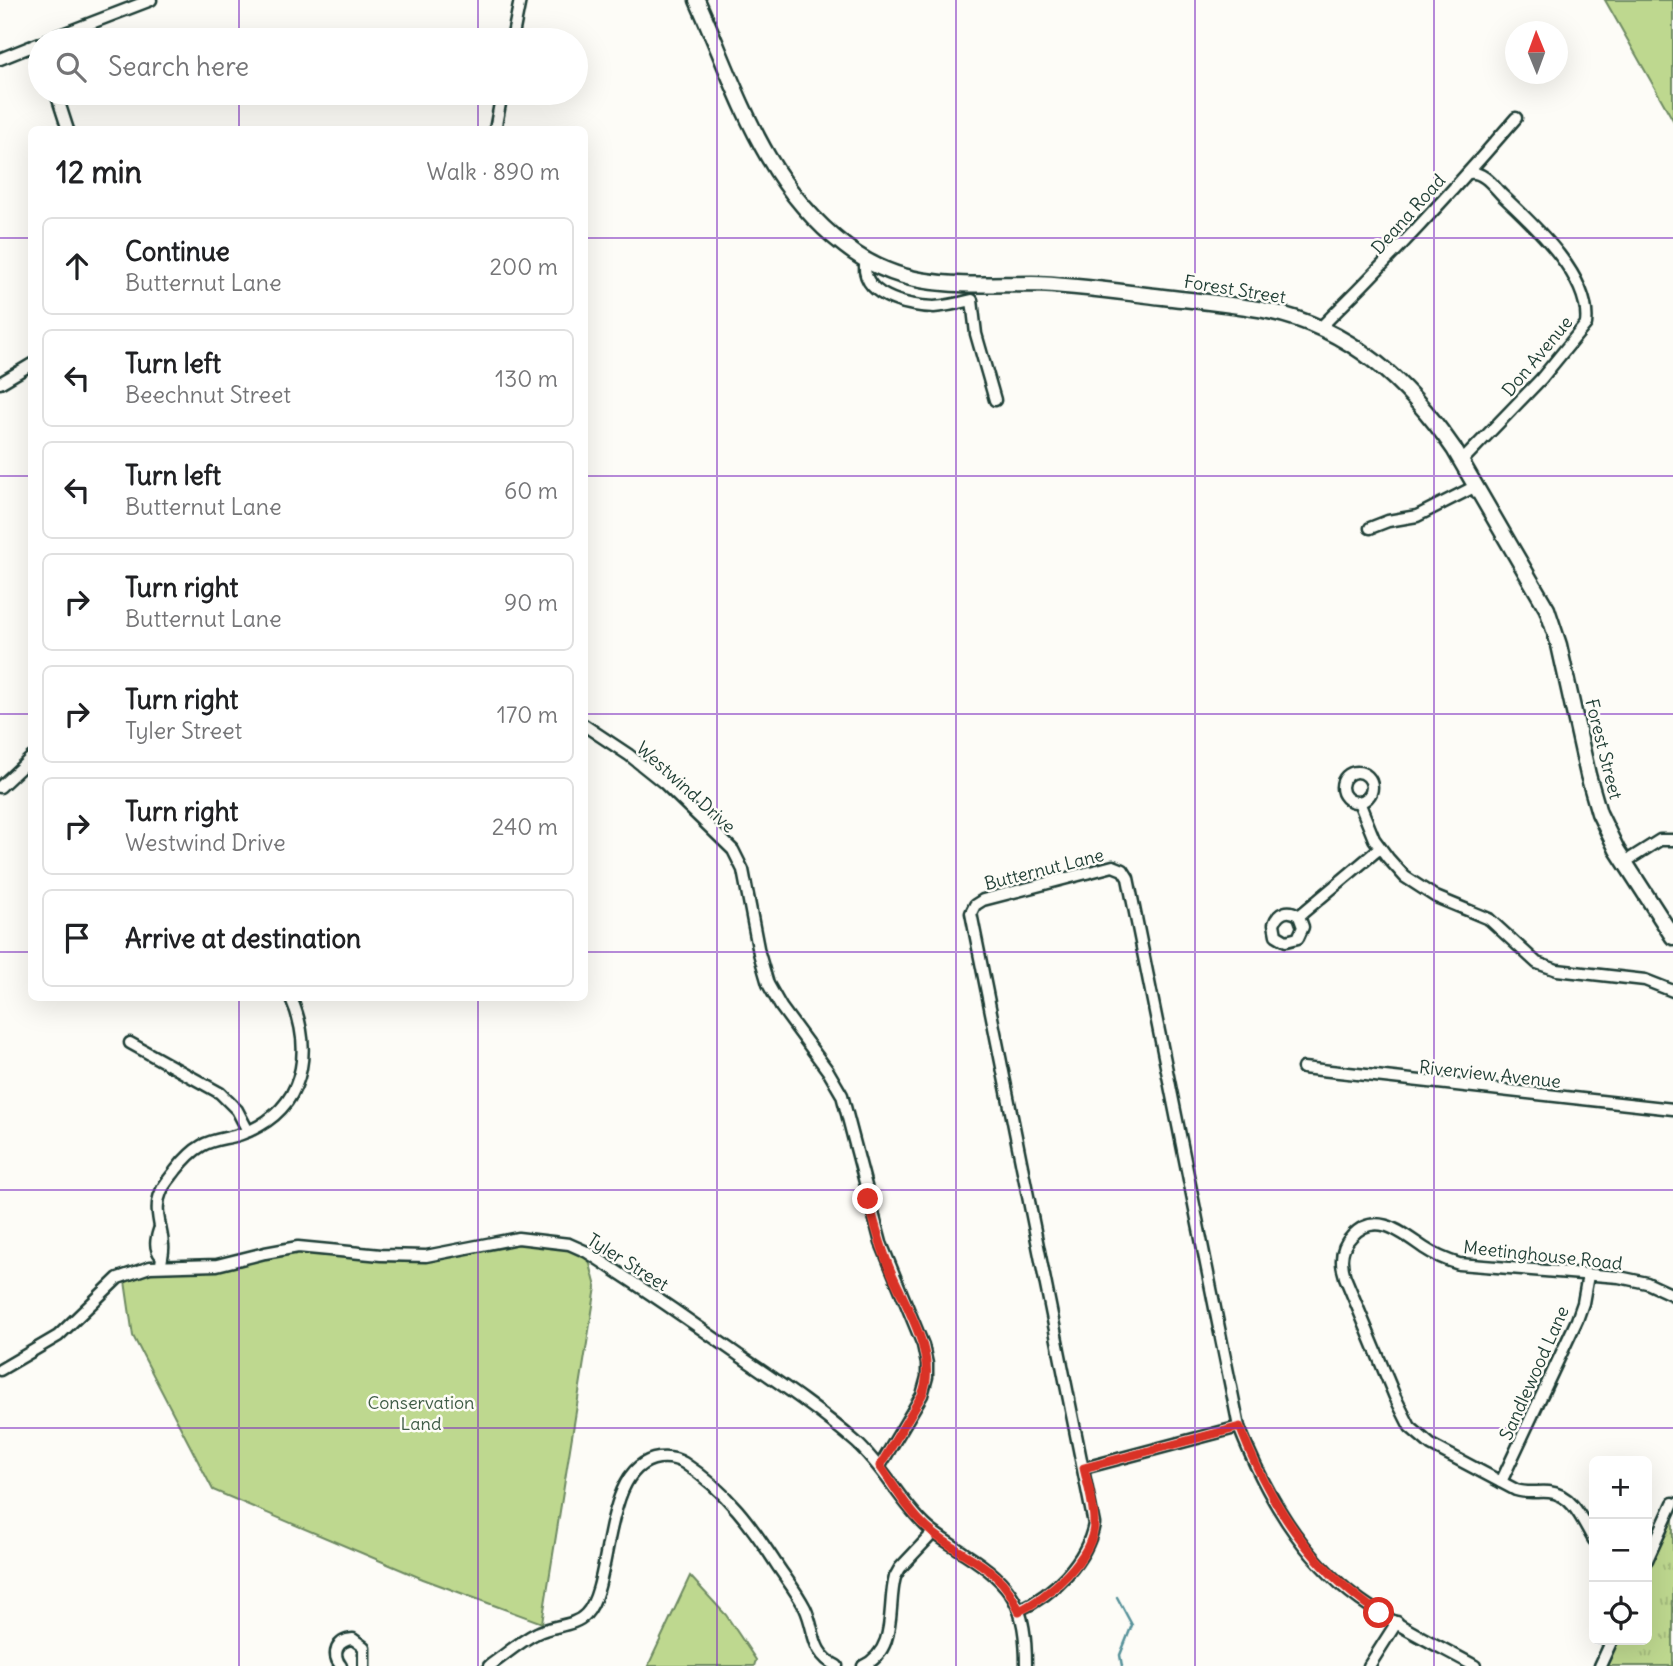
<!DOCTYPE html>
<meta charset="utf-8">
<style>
body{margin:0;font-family:Delius,sans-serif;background:#f2f2f2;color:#202124}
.controls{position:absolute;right:21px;bottom:21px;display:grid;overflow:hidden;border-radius:10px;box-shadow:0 7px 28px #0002}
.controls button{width:63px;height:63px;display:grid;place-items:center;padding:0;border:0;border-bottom:2px solid #e0e0e0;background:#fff;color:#202124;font:35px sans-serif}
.compass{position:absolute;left:1505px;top:21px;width:63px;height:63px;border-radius:50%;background:#fff;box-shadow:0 7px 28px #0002;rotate:359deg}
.stop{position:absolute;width:21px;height:21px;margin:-16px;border:5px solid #d93025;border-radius:50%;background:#fff}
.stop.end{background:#d93025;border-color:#fff;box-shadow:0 2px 7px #0008}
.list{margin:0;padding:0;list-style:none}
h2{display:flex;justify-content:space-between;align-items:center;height:91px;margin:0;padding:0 28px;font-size:30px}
h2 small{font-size:23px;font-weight:400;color:#757577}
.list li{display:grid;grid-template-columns:46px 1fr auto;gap:21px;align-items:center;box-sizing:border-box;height:98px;margin:0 14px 14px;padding:0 14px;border:2px solid #e0e0e0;border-radius:10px}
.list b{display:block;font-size:26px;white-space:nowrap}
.list p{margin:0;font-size:23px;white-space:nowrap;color:#757577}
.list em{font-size:23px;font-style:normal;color:#757577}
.icon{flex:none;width:38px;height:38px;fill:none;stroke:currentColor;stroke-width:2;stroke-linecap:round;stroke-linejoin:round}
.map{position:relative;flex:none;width:1673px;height:1666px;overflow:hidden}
.search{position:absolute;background:#fff;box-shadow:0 7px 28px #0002;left:28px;top:28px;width:560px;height:77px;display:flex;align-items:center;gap:18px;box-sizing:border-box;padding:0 24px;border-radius:38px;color:#757577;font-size:26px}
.panel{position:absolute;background:#fff;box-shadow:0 7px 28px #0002;left:28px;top:126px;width:560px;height:875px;border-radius:10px}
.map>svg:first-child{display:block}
.grass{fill:url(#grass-tufts);stroke:#6e8a62;stroke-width:2}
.park{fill:#bed88f;stroke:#6e8a62;stroke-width:2}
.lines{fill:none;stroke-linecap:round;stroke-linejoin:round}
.stream{stroke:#579199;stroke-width:2.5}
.street-casing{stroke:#1f3d34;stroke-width:15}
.secondary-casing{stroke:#1f3d34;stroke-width:19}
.street{stroke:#fdfcf7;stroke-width:10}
.secondary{stroke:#fdfcf7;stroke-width:14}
.route{stroke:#d93025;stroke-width:9}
.grid{fill:none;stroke:#7b2cbf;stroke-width:2;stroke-opacity:0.55}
.labels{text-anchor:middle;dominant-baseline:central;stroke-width:5;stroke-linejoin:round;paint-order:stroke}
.street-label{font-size:18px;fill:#1f3d34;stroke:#fdfcf7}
.park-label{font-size:18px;fill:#3f5c46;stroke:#fdfcf7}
</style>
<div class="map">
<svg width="1673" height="1666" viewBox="0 0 1673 1666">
<defs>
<pattern id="grass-tufts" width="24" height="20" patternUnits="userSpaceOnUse" patternTransform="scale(1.75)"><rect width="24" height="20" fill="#bed88f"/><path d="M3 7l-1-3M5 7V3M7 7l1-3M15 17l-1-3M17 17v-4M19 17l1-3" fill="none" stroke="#a3ba7c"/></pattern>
</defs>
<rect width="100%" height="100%" fill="#fdfcf7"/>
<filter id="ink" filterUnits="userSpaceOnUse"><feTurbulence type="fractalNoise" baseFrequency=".0143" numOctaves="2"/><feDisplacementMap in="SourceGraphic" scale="14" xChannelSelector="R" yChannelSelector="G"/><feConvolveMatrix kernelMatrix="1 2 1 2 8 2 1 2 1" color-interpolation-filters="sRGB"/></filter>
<g filter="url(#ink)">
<path class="grass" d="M1673,1515v151h-67l12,-26h29v-66z"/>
<g class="park">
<path d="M1605,0h68v120z"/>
<path d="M535,1243l41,9 13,8 7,27 -54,336 -119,-44 -210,-89 -80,-154 -8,-55c26,-13 55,-7 83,-11 36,-5 69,-18 105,-18 34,-1 67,10 101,8 25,-1 48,-8 73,-12 15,-3 32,-3 48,-5z"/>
<path d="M690,1576l36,39 30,45 -2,6h-106z"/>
</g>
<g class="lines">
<path class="stream" d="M1117,1597l15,28 -12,30 2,11"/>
<g class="street-casing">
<g id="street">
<path d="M47,40l104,-40"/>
<path d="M512,40l8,-40"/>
<path d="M0,59l40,-16"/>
<path d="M56,93l12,37"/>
<path d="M495,130l7,-37"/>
<path d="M866,260c-9,34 41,47 68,47 13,-1 26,-4 38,-7l4,34 19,66"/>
<path d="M1320,328c68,-67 133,-137 196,-210"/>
<path d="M0,383l32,-19"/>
<path d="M1462,461l79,-82 45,-55c6,-46 -52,-99 -83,-128 -9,-9 -19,-25 -34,-23"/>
<path d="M1370,528l18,-7 29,-5 59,-30"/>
<path d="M584,725l45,30 35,28 69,67 10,20 16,83 9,31 13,23 47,64 14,24 39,148 42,102 4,19v13l-5,18 -42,71"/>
<circle cx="1357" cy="787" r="15"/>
<path d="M0,787l32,-30"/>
<path d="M1359,802l15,37 14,19 17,19 31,20 53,22 48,44 20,7 88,10 28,11"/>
<path d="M1625,862l35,-22h13"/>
<path d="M1299,916l4,11 -5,11 -12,3 -10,-6 -2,-11c4,-12 15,-16 25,-8l81,-68"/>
<path d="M130,1043l90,50 17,17 11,21"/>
<path d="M1303,1068l370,41"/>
<path d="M159,1230c-3,9 -5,18 2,26"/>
<path d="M161,1266c0,-8 3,-13 2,-21 -1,-17 -10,-35 -2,-53 3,-8 10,-15 15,-22 32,-42 47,-23 83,-44 49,-28 52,-82 32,-128"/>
<path d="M0,1370l58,-34 60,-58 32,-11 67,-2 48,-12 33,-6 83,8 45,1 92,-18 51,6 18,8c51,33 101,67 150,102 41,28 83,56 120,89 28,26 42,57 68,82 11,11 26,19 39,28 50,32 62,53 62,113"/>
<path d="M1084,1468l155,-41"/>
<path d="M1501,1482l76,-162 6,-17 5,-28"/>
<path d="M1594,1540c-11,-18 -21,-46 -45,-48 -12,-1 -21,2 -33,-2l-85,-45 -21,-18 -15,-30 -50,-120c-5,-15 -5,-29 7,-41 24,-26 50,-3 72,12 12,8 22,12 35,16l160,13 28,6 26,12"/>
<path d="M1647,1560l26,-57"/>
<path d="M1019,1610c34,-15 68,-49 75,-86l-123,-611 4,-8 8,-5 130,-34 10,4 5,8 111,549c26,66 62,130 121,173 35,25 77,45 115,66"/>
<path d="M341,1666c-10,-12 -4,-26 12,-27l11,8v19"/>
<path d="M489,1666c16,-11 31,-25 48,-33 15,-8 37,-6 49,-19 28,-29 15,-149 73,-156 9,-1 17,0 25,5 43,28 68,63 95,105 9,13 19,26 26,40 11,23 5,45 32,58"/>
<path d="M863,1666c35,-16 24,-59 32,-89l5,-9 33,-35"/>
<path d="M1369,1666l28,-44"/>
<path d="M1600,1666l12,-26"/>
</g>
</g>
<g class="secondary-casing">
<path id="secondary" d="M697,0c41,91 65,182 148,246 58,46 118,38 187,38 44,1 88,8 131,13 35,4 71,7 105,14 82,17 140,71 186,138l93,160 12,36 29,130 11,38 18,37 56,87"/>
</g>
<use href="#street" class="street"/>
<use href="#secondary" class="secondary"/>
</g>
</g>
<g class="lines" filter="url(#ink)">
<path class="route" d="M868,1199c6,23 12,46 21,68 15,37 50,88 33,128l-42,71c15,21 28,45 47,62 35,32 72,33 92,83 29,-13 76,-55 75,-89 0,-18 -6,-36 -10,-54l156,-41c29,76 71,140 139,186"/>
</g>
<path class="grid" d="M239,0v40M478,0v40M717,0v1666M956,0v1666M1195,0v1666M1434,0v1666M239,93v37M478,93v37M0,238h32M584,238h1089M0,476h32M584,476h1089M0,714h32M584,714h1089M0,952h32M584,952h1089M239,998v668M478,998v668M0,1190h1673M0,1428h1673"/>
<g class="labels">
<g class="street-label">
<text transform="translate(1408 214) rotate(-48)">Deana Road</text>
<text transform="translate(1235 289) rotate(9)">Forest Street</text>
<text transform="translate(1537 356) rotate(-50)">Don Avenue</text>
<text transform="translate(1604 749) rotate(76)">Forest Street</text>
<text transform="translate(686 787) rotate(42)">Westwind Drive</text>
<text transform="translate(1044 869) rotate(-14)">Butternut Lane</text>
<text transform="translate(1490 1074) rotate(6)">Riverview Avenue</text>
<text transform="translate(1543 1255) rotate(6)">Meetinghouse Road</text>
<text transform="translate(628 1262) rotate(32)">Tyler Street</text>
<text transform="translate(1534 1373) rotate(-66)">Sandlewood Lane</text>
</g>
<g class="park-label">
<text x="421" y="1402">Conservation<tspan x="421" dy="21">Land</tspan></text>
</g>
</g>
</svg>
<div class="controls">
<button>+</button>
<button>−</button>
<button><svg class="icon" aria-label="locate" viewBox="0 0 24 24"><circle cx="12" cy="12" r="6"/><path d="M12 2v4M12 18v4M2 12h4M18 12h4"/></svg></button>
</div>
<svg class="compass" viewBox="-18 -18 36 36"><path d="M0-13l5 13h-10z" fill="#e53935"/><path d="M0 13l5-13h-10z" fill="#757577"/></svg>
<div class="stop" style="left:1379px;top:1613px"></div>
<div class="stop end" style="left:868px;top:1199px"></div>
<div class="search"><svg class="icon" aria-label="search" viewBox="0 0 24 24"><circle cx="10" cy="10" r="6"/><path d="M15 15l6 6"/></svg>Search here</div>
<section class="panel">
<h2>12 min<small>Walk · 890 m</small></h2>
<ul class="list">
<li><svg class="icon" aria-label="ahead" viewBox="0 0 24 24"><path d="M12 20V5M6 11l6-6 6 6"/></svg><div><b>Continue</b><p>Butternut Lane</p></div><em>200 m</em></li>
<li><svg class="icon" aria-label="left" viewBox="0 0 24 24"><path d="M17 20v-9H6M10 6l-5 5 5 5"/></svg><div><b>Turn left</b><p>Beechnut Street</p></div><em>130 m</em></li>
<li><svg class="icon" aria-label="left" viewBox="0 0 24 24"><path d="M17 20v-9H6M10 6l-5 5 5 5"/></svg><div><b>Turn left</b><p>Butternut Lane</p></div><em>60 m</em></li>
<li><svg class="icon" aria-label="right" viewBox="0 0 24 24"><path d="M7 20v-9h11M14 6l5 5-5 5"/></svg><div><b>Turn right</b><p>Butternut Lane</p></div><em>90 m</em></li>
<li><svg class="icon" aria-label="right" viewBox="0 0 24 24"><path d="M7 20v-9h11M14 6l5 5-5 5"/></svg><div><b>Turn right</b><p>Tyler Street</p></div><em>170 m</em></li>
<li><svg class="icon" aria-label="right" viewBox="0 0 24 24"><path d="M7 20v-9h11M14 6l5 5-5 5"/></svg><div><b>Turn right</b><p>Westwind Drive</p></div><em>240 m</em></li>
<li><svg class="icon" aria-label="arrive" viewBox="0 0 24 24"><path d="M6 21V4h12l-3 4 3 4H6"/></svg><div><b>Arrive at destination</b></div></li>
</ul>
</section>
</div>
